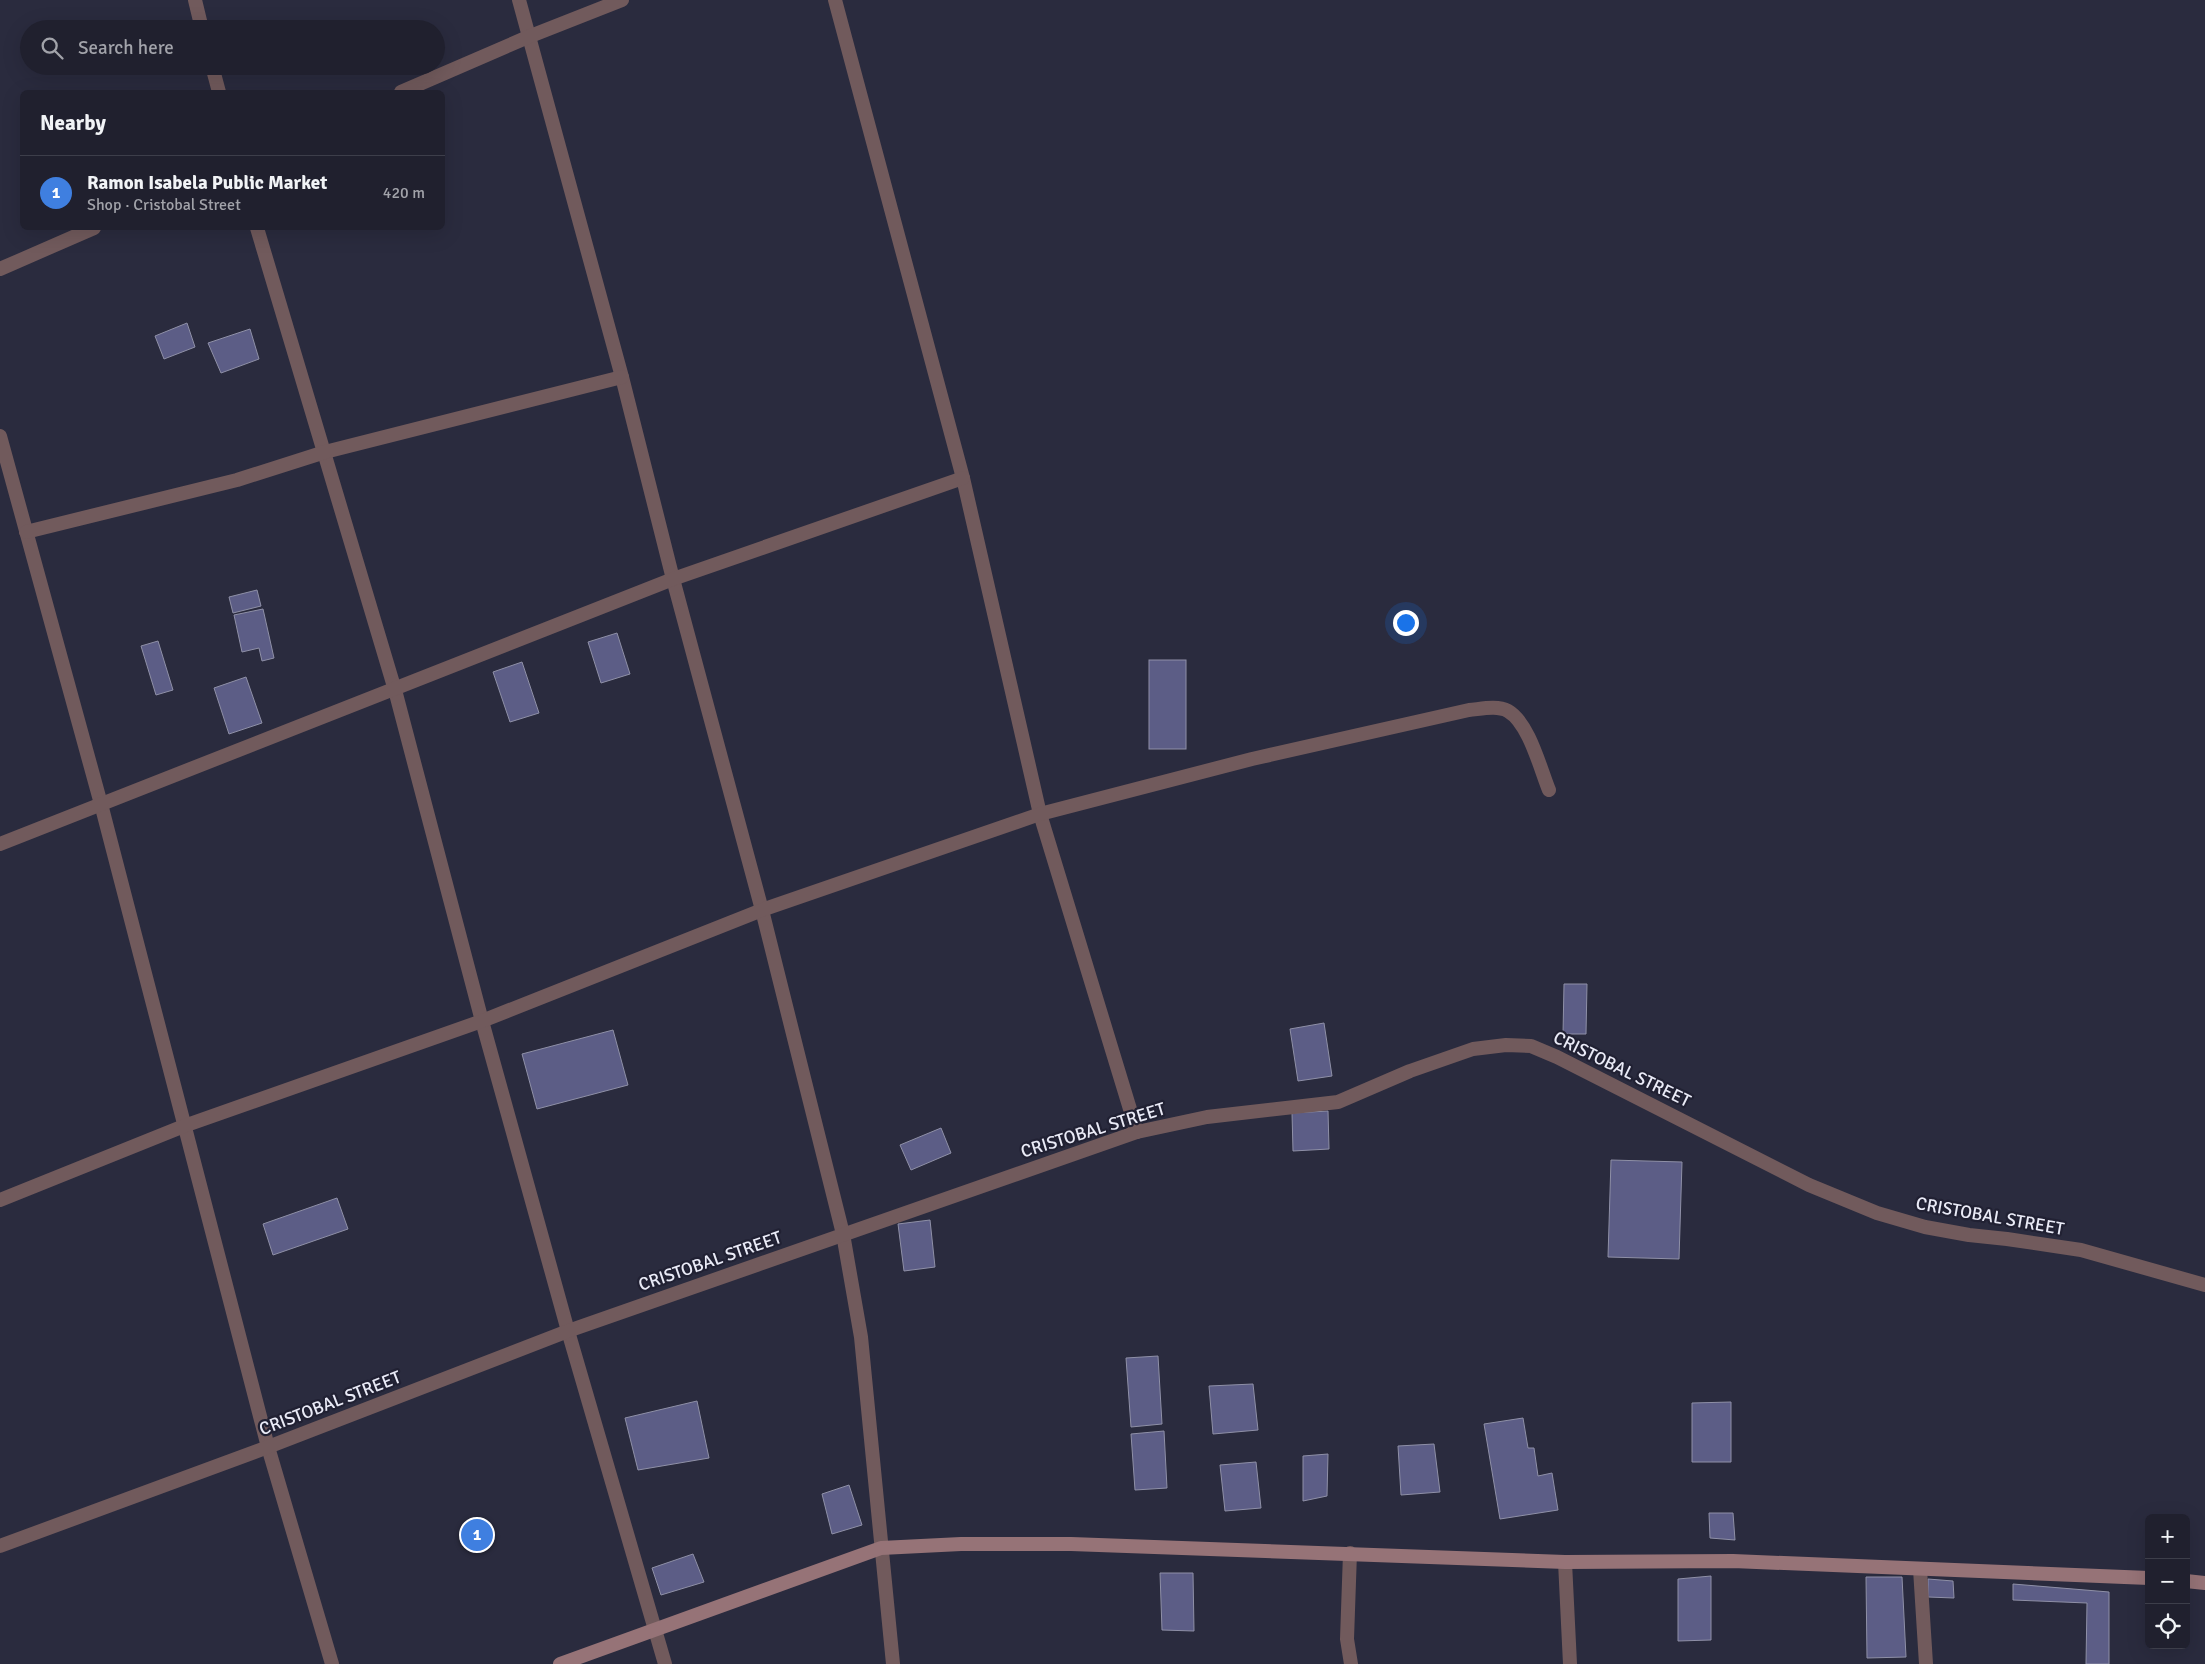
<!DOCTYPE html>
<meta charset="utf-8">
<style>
body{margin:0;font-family:Signika,sans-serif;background:#2d2d3a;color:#f1f3f6}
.controls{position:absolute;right:15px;bottom:15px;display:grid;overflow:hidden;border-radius:8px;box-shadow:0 5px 20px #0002}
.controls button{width:45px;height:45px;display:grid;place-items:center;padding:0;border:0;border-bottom:1px solid #3d3e4a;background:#20202e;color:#f1f3f6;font:25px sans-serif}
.you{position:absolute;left:1405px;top:622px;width:18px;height:18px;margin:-12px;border:4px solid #fff;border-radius:50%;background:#1a73e8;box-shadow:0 0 0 8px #1a73e833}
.badge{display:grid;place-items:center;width:32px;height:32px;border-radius:50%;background:#d6b534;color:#fff;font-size:16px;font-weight:700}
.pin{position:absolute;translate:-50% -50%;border:2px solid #fff;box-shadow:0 1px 5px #0006}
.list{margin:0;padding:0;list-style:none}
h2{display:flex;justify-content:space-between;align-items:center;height:65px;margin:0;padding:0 20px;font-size:21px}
h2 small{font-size:16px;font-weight:400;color:#a2a3aa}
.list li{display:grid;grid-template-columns:32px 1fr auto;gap:15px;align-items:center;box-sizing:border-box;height:75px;padding:0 20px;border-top:1px solid #3d3e4a}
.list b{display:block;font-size:19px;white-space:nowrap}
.list p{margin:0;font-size:16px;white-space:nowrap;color:#a2a3aa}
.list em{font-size:16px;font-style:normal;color:#a2a3aa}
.icon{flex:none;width:28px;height:28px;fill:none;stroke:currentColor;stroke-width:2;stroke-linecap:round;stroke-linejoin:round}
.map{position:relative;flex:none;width:2205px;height:1664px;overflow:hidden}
.search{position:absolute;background:#20202e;box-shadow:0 5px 20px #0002;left:20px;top:20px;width:425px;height:55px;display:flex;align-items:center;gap:12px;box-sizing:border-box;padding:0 18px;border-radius:28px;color:#a2a3aa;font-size:19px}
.panel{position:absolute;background:#20202e;box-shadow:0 5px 20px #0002;left:20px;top:90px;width:425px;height:140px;border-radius:8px}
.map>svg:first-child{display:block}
.building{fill:#5c5d86;stroke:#8f90a7}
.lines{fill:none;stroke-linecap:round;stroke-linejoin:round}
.minor{stroke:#715a5c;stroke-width:14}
.secondary{stroke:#967377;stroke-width:14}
.labels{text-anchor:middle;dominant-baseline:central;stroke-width:4.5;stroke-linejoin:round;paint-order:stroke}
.street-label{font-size:18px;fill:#eaebf7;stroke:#212133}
</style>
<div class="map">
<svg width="2205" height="1664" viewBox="0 0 2205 1664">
<rect width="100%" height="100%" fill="#2a2b3e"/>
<g class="building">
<path d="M187,323l8,24 -31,12 -9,-23z"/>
<path d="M250,329l9,30 -38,14 -13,-30z"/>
<path d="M257,590l4,16 -28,7 -4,-16z"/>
<path d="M263,609l11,49 -12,3 -3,-13 -17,4 -8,-37z"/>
<path d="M617,633l13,41 -29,9 -13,-41z"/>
<path d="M158,641l15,49 -17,5 -15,-49z"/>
<rect x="1149" y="660" width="37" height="89"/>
<path d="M522,662l17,51 -29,9 -17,-50z"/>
<path d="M246,677l16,46 -33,11 -15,-46z"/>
<path d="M1564,984h23l-1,50h-23z"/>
<path d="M1324,1023l8,53 -34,5 -8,-52z"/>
<path d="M613,1030l15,55 -91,24 -15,-55z"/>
<path d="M1328,1111l1,38 -36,2 -1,-38z"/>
<path d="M941,1128l10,25 -40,17 -11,-25z"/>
<path d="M1611,1160l71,2 -3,97 -71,-2z"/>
<path d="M337,1198l11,31 -75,26 -10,-31z"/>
<path d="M930,1220l5,47 -31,4 -6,-47z"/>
<path d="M1158,1356l4,68 -31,3 -5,-69z"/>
<path d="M1253,1384l5,46 -45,4 -4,-48z"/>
<path d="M697,1401l12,57 -71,12 -13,-52z"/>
<path d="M1731,1402v60h-39v-59z"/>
<path d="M1523,1418l5,30h6l4,28 14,-3 6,37 -58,9 -16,-95z"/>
<path d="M1164,1431l3,57 -32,2 -4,-56z"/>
<path d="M1434,1444l6,48 -39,3 -3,-49z"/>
<path d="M1328,1454l-1,42 -24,5v-45z"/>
<path d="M1256,1462l5,46 -36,3 -5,-46z"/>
<path d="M849,1485l13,40 -30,9 -10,-40z"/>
<path d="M1709,1513h24l2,27 -25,-2z"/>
<path d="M693,1554l11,28 -43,13 -9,-27z"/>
<path d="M1160,1573h33l1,58 -32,-1z"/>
<path d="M1711,1576v64l-33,1v-62z"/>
<path d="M1866,1577h36l4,80 -39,1z"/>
<path d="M1928,1579l25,2 1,17 -26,-1z"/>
<path d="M2013,1584l96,8v72h-23l1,-61 -74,-3z"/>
</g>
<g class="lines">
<g class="minor">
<path d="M195,0l7,29"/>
<path d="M519,0l103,377 51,202 89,331 81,324 18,103 32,327"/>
<path d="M835,0l128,478 77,336 97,318"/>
<path d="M212,66l7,26"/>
<path d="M401,92l127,-55 94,-37"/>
<path d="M257,228l138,462 87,331 86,310 97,333"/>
<path d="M0,269l94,-41"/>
<path d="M0,436l101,368 167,643 64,217"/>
<path d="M26,532l211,-52 88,-28 297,-75"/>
<path d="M0,844l673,-265 290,-101"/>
<path d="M0,1200l184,-74 298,-105 280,-111 278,-96 212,-55 217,-49c12,-1 28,-5 39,1 21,12 32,57 41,79"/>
<path d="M0,1546l268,-99 300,-116 569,-199 70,-15 131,-15 72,-31 63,-22 33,-4 25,1 26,11 252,128 68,28 48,14 44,8 38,4 74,11 124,35"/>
<path d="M1350,1553l-3,86 4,25"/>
<path d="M1565,1562l5,102"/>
<path d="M1920,1569l6,95"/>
</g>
<g class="secondary">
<path d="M2186,1581l19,2"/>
<path d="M560,1664l321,-116 80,-4h110l494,18 168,-1 416,17"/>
</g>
</g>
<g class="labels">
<g class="street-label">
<text transform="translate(1622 1069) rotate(26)">CRISTOBAL STREET</text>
<text transform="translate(1093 1130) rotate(-17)">CRISTOBAL STREET</text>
<text transform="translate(1990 1216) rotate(10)">CRISTOBAL STREET</text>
<text transform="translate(710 1261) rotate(-19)">CRISTOBAL STREET</text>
<text transform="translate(330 1403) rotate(-21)">CRISTOBAL STREET</text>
</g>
</g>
</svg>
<div class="controls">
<button>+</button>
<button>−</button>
<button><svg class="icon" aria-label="locate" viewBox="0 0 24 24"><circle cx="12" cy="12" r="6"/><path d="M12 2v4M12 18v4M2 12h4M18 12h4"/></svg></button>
</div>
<div class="you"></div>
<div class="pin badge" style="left:477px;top:1535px;background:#3f7fe0">1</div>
<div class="search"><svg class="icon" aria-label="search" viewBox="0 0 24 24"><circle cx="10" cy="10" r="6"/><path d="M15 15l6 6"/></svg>Search here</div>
<section class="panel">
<h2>Nearby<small></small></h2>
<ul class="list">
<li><span class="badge" style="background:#3f7fe0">1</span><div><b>Ramon Isabela Public Market</b><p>Shop · Cristobal Street</p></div><em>420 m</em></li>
</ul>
</section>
</div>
